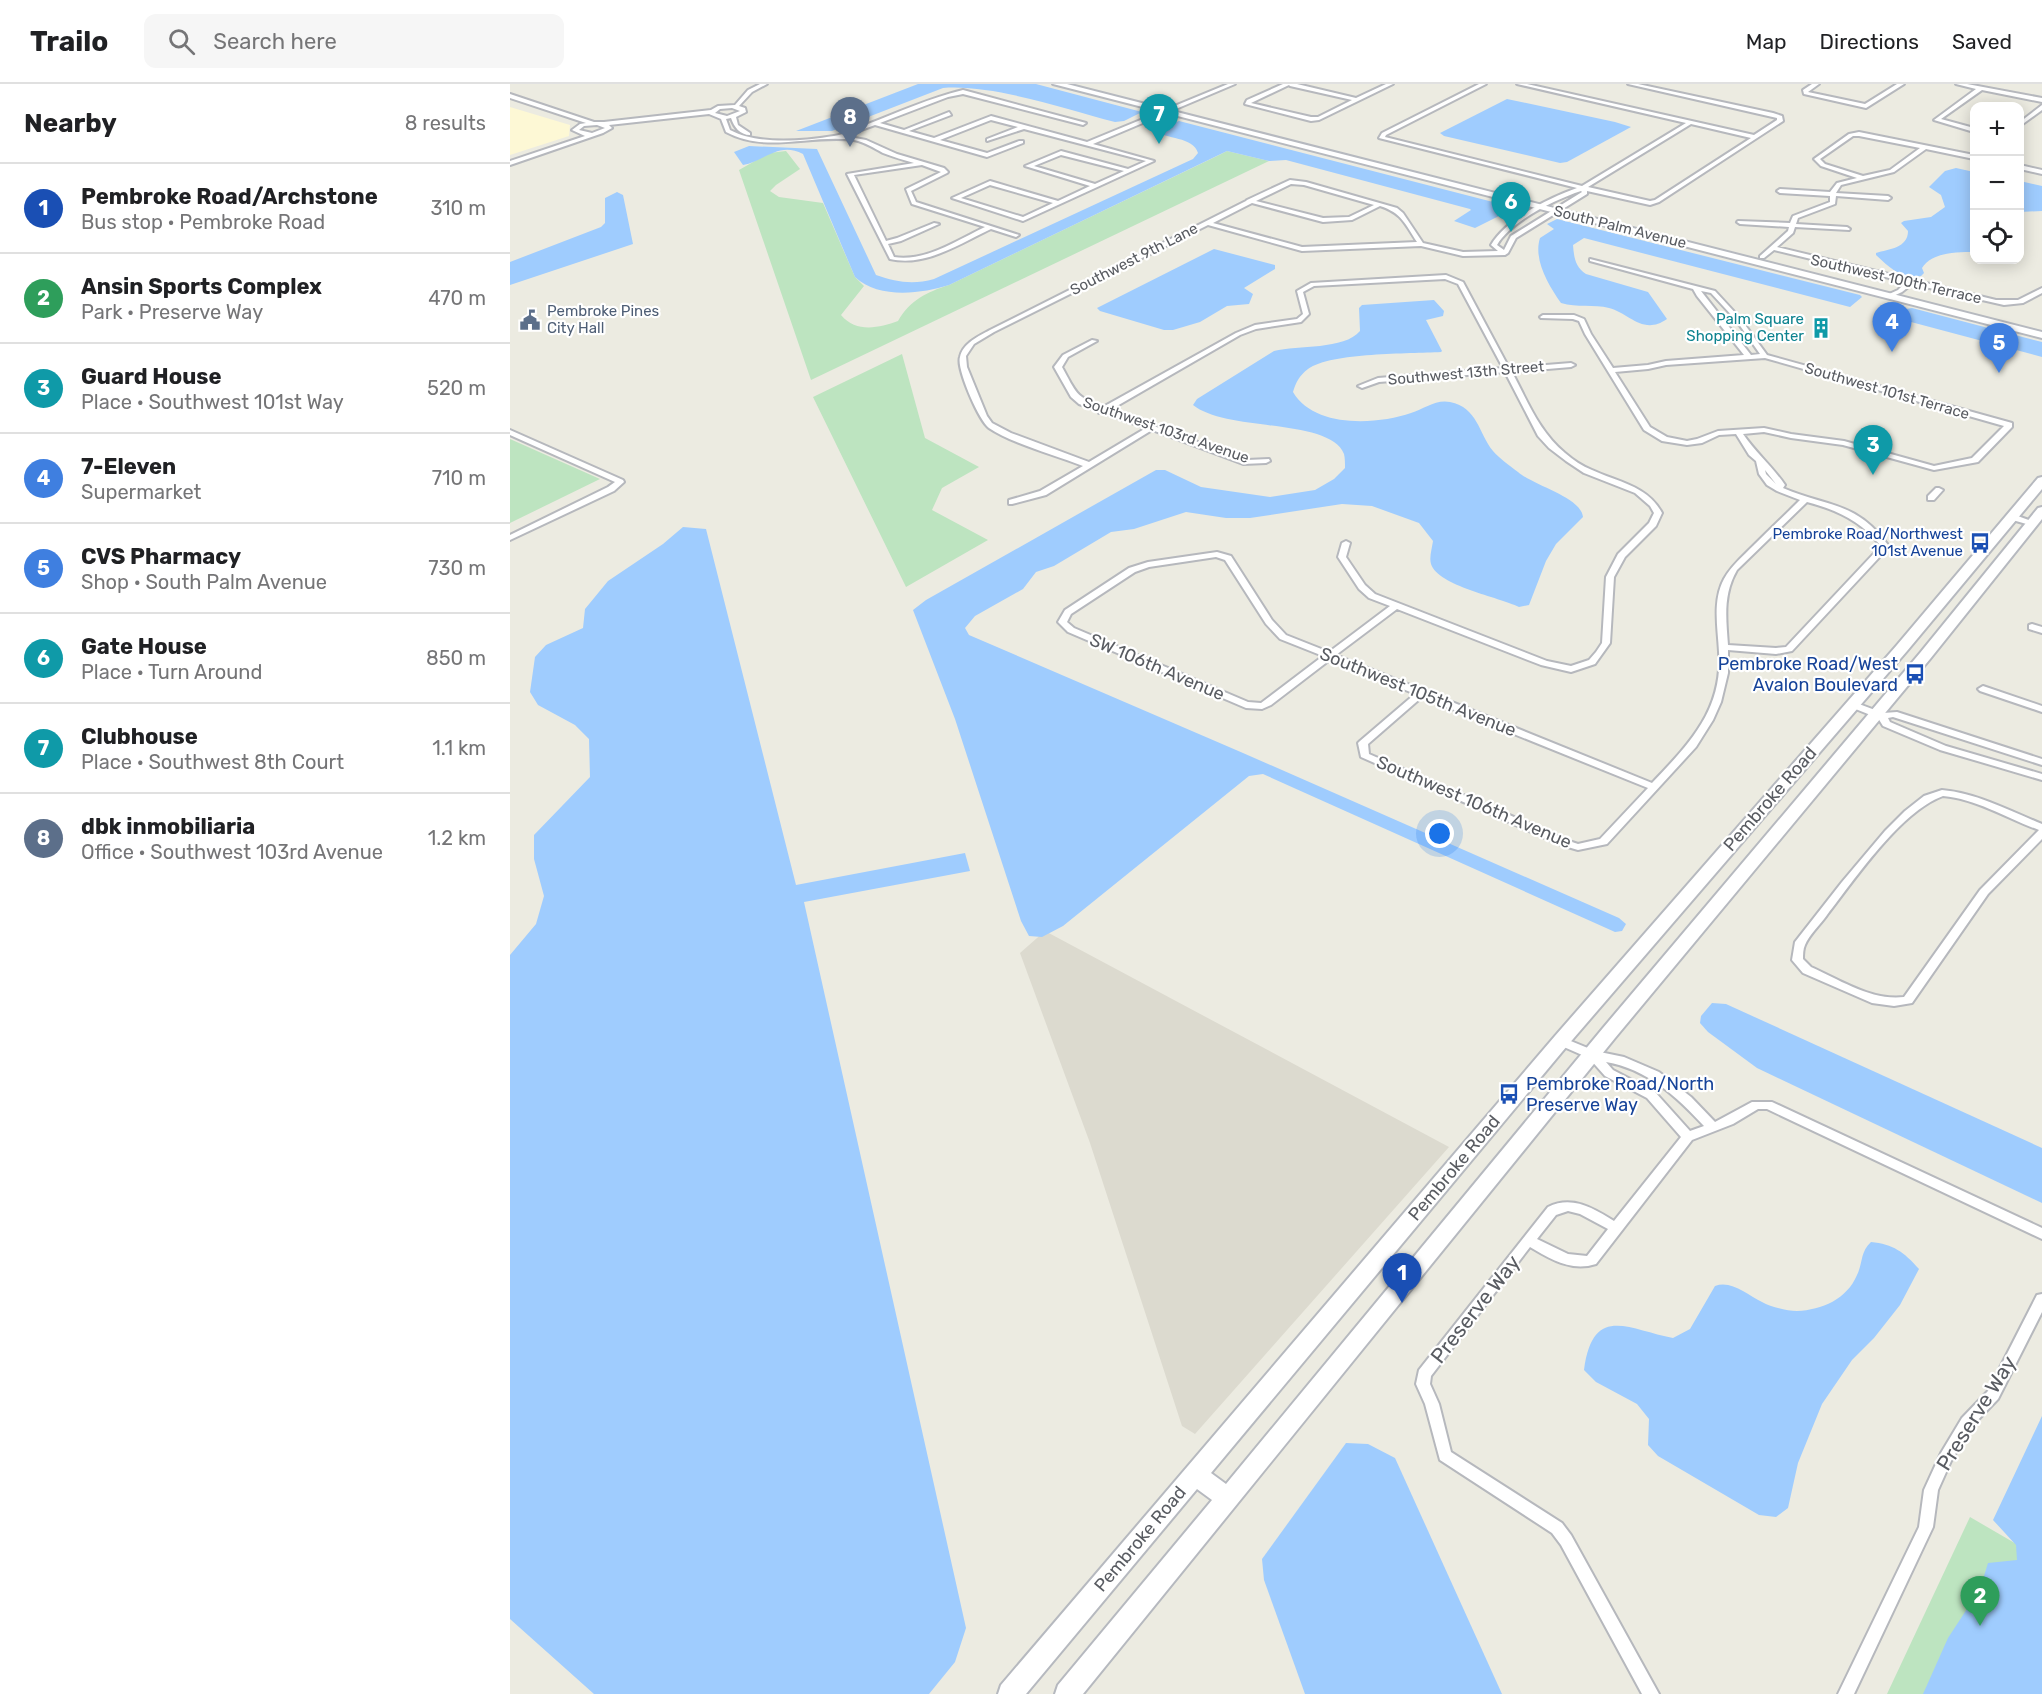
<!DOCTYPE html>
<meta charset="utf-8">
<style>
body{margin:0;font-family:Rubik,sans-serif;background:#f6f6f6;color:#202124}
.controls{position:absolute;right:18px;top:18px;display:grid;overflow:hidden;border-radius:12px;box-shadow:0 3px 15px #0003}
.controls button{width:54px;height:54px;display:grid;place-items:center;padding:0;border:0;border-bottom:2px solid #e0e0e0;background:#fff;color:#202124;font:30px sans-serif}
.you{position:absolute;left:930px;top:750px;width:21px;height:21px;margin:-15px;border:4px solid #fff;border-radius:50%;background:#1a73e8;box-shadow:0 0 0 9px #1a73e833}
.badge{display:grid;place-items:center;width:39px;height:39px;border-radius:50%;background:#e74c2c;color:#fff;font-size:20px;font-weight:700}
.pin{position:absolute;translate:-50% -50px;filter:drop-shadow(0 2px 3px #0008)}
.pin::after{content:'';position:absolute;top:32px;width:21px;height:18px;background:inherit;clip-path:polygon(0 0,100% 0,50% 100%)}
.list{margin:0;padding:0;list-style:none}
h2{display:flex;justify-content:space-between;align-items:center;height:78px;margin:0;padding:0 24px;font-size:26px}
h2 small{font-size:20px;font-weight:400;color:#757577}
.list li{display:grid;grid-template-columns:39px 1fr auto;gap:18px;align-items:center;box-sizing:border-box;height:90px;padding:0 24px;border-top:2px solid #e0e0e0}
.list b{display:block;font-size:22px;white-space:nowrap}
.list p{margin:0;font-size:20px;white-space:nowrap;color:#757577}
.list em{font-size:20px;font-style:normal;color:#757577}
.icon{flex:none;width:33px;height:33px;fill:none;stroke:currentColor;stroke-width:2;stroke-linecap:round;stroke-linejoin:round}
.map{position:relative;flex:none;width:1532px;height:1610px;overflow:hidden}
header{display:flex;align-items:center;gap:36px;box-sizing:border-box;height:84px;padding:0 30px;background:#fff;border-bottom:2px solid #e0e0e0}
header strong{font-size:28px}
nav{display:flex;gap:33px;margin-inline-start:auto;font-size:21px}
.search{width:420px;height:54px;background:#f6f6f6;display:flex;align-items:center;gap:15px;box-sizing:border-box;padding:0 21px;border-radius:12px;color:#757577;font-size:22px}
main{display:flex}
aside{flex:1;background:#fff}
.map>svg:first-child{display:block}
.commercial{fill:#fdf8d5}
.education{fill:#dcdacf}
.green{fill:#bde4c0}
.water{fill:#9fccfe}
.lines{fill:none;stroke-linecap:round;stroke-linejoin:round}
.street-casing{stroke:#b6b8bd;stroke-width:4}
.secondary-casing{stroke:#b6b9bf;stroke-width:4}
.street{fill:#fff;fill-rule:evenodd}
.secondary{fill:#fff;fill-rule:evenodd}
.labels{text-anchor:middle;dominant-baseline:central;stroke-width:4.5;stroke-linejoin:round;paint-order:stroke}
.far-street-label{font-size:15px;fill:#595c62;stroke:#fff}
.far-service-label{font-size:15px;fill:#4e5e75;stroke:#fff;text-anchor:start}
.far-culture-label{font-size:15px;fill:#0d838f;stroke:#fff;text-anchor:end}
.far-transit-label{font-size:15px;fill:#164399;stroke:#fff;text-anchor:end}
.transit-label{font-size:18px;fill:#164399;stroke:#fff;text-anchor:end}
.street-label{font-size:18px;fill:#595c62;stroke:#fff}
.near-street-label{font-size:21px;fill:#595c62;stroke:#fff}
</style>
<header>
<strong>Trailo</strong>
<div class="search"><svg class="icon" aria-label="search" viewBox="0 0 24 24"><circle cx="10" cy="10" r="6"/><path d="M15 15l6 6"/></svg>Search here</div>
<nav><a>Map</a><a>Directions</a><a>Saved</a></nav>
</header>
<main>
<aside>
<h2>Nearby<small>8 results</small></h2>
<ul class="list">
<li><span class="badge" style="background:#1a4fb4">1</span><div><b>Pembroke Road/Archstone</b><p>Bus stop · Pembroke Road</p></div><em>310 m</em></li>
<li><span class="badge" style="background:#2e9e5b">2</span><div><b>Ansin Sports Complex</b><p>Park · Preserve Way</p></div><em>470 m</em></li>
<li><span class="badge" style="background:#0f9aa8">3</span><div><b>Guard House</b><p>Place · Southwest 101st Way</p></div><em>520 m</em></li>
<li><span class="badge" style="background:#3f7fe0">4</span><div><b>7-Eleven</b><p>Supermarket</p></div><em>710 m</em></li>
<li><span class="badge" style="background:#3f7fe0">5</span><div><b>CVS Pharmacy</b><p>Shop · South Palm Avenue</p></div><em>730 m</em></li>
<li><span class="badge" style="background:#0f9aa8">6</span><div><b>Gate House</b><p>Place · Turn Around</p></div><em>850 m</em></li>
<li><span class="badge" style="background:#0f9aa8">7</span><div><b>Clubhouse</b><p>Place · Southwest 8th Court</p></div><em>1.1 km</em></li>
<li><span class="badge" style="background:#5c6f8a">8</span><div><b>dbk inmobiliaria</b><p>Office · Southwest 103rd Avenue</p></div><em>1.2 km</em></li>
</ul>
</aside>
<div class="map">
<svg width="1532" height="1610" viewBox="0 0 1532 1610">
<rect width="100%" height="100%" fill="#ecebe1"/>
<path class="commercial" d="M0,23l60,18 -1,11 -59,19z"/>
<path class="education" d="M535,847l404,216 -254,287 -13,-8 -92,-283 -70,-190z"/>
<g class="green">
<path d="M276,67l14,18 -24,16 -6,6 9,6 44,6 32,74 9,9 -23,29c15,18 38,13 57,6 12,-21 29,-29 51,-36l266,-128 12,-6 42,10 -458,219 -72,-210 30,-17z"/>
<path d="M392,270l23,84 54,29 -37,21 -10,22 56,30 -82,47 -93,-190z"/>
<path d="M0,355l90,40 -90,44z"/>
<path d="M1460,1433l72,42v135h-155z"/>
</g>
<g class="water">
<path d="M408,0h118l106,28 -18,9 -9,1c-49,-13 -123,-38 -172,-34l-111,43h-36z"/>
<path d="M997,15l108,23 16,5 -64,35 -7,1 -116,-27 -4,-3z"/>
<path d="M669,37l345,89 -11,6h-14l-24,12 -21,-7 17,-11 -1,-1 -184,-49 -17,1 -42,-10 -278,134c-28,9 -71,14 -94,-8l-52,-123c-25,-13 -39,8 -60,11l-9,-13 15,-6 68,3 59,126c20,7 37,10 58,4l259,-120 5,-6c-5,-17 -32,-13 -44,-23z"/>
<path d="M1446,84l18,4v80c-17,0 -42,0 -52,16l2,5 -3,3c-21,2 -30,-7 -45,-21v-2c13,-4 32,-5 32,-22l-7,-8 3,-2 27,-4 14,-10 -4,-12 -12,-8 16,-16z"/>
<path d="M1510,97l22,5v25l-22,1z"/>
<path d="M107,108l6,3 10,49 -123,41v-23l91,-35 4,-4v-25z"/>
<path d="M1047,135l303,76 2,2 -12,10 -266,-69 -11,7c1,12 2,22 13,29l62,18 19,27c-24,17 -38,-6 -58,-11 -15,-4 -32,0 -48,-5 -12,-17 -28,-43 -21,-65l14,-9 -7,-5z"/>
<path d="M704,165l61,16v4l-31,19 9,6 -4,10 -22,2 -27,16 -27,8h-9l-64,-19 -3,-3z"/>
<path d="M924,216l10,11 -1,5 -17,4 16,31 -1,1c-32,2 -109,0 -133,17 -9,7 -12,13 -15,23 21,36 83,33 118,21 13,-4 25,-14 39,-11 28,6 28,30 43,49 7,8 17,15 25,21 16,14 63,25 65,45l-27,27 -10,17 -17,44 -10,2c-20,-10 -81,-21 -88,-43 -2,-6 1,-16 2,-23l-14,-18 -47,-17 -30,-2 -92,14h-24l-40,-6 -52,17 -23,3 -57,34 -18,6 -13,17 -48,27 -10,12 4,7 274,118 376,165 7,6 -4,7 -7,1 -352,-158 -14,2 -186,150 -21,11 -13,-1 -8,-15 -66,-202 -42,-109 13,-10 230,-130h9l36,17 69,10 45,-7 19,-11 11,-11c0,-4 0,-10 -1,-14 -14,-36 -118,-22 -151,-49l4,-6 77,-48c24,-6 70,-1 86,-20l-1,-23 3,-3z"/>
<path d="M1402,224l130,34v15l-146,-39 10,-9z"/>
<path d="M173,443l23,2 90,356 169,-32 5,18 -166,31 162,726 -11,34 -26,32h-335l-84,-75v-664l26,-31 8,-28 -10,-37v-24l56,-58 -1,-38 -14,-14 -37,-20 -8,-13 5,-35 11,-12 37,-17 2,-19 23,-28 55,-37z"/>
<path d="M1202,919l14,1 316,144v55l-285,-135 -49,-36 -8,-9 1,-7z"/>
<path d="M1361,1158c22,2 33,10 48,27l-19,36 -26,33 -22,22 -30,44 -24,59 -10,45 -12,9 -17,-2 -101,-59 -10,-11 1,-26 -12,-15 -41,-22 -12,-12c9,-67 45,-40 89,-32l17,-9 25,-43c17,-6 32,9 47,16 9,5 25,9 35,9 25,-1 50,-12 60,-36 6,-12 3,-23 14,-33z"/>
<path d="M1532,1332v278h-119l25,-56 32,-49 8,-26 29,-3 -1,-15 -23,-25z"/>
<path d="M836,1359l22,1 27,14 107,236h-197l-41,-114 -2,-21z"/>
</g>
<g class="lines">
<g class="street-casing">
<g id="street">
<path d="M250,0h7l-15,8 -13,14 6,2 1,4 -10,5 2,8 12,8v2c-10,0 -16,-8 -19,-17l-5,1 4,11c28,15 73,11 104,6 10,-1 23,-8 34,-12 31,-12 62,-26 95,-34l123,33 -3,2 -120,-31 -15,3 -68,26 24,7 45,-18 2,3 -42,16 25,7 57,-22 96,26 141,-58h7l-142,60 61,17 -131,60 -71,-23 38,-17 68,20 32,-15 -65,-20 36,-15 67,18 18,-8 -122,-32 -37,12v-2l31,-12 -27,-7 -51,20 47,13 32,-12h4v2l-36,14 -112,-32 -31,11 22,4 31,14 47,14 4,4 -1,1 -36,18 5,11 103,33 -3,2 -25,-8c-32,15 -65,38 -101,30l-43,-85 67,-11c-10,-3 -21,-6 -31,-10 -9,-5 -18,-11 -29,-13 -44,-6 -87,14 -128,-8l-5,-13 -12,-5 -100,11 3,3 -9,5 -93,32v-4l75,-25 -13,-6 8,-6 6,-1 -76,-25v-4l84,28h10l107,-12 7,-4 17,-1 13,-15zM222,24l8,3 -13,5 -12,-3 5,-4zM87,41l8,3 -13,5 -13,-3 5,-4zM551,71l63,16 -29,13 -61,-18zM412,81l19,7 -35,17 6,15 73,23c-28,13 -59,35 -91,30l-6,-13 13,-3 38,-17 -5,-1 -37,15 -11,3 -32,-66zM480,101l63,18 -30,14 -62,-19z"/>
<path d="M773,0h14l59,14 30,-14h7l-74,36 -8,1 -66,-17 2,-4zM779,1l1,1 62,14 -34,17h-7l-60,-14z"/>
<path d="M969,0h7l-100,51 -1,2 197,49 104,-63 -169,-39h10l227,51 23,-15v-2l-149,-34h10l135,29 9,3 1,5 -124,81 -9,3 -63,-14v3l-71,44 -8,15 -3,2 -42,1 -42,-10 -119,5 -94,-26 -214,107 -20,12 -8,12 1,11 20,49 5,7 19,10 78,29 57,-34 -42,-15h-5v-2l-20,-7 -8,-7 -17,-30 9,-12 29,-15 5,1 -29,16 -6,10c14,25 13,30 41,40l133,-74 19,-8 42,-6 6,-5 -6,-23 14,-8 135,-8 17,7 46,86 62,-5 4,2 -4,2 -59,5c15,28 27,60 53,81 8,7 17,13 27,17 26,12 56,16 70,43l-6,13 -31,31 -11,20 -4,66 -15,21 -24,8 -30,-7 -144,-56 -61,46 316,128c37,-39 71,-73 67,-131 -1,-23 -7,-51 5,-73 7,-13 19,-23 30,-34 15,-15 31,-30 46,-45l-23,-9 -10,-6 -8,-11 -3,-13 -7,-6 -13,-21 -17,1 -17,8 -15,2 -25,-4 -18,-11 -59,-96 -6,-13 -6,-2 -32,-1 -1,-1 3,-2h31l10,4 7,15 22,34 35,-3 18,-4 78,-6 -47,-59 -4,-7 -103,-28v-2l125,32 25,27 27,37 245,68v4l-34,35 -44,8 -91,-25 -52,-7 -27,-6 -21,2c13,19 29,32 42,51l-2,3c44,19 73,13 105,57l-1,4 -95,102 -16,3 -48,-4v23l-7,29 -8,18 -17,27 -89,97 -29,6 -17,-5 -200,-88 -3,-14 2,-2 55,-47 -84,-35 -60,46 -9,4 -16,-1 -178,-76 -10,-10 7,-12 64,-42 19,-6 69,-10 14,4 41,64 14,15 43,17 61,-46 -21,-8 -10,-9 -21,-32 4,-14 4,-2 4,2 -4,14 19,28 10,9 172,67 24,5 18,-6 7,-8 6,-9 4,-66 12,-23 31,-31 5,-10 -4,-7 -15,-13 -51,-20 -18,-12 -17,-13 -11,-12 -33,-64 -126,10 -17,6 -4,-2 20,-8 125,-10 -45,-84 -13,-5 -131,7 -11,6 6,22 -8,8 -45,7 -16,6 -130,75 137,50 22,-1 1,2 -4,2 -23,1 -91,-34 -106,65 -34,9h-3v-4l31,-9 43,-25c-28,-11 -70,-22 -94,-38 -10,-7 -33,-60 -29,-71 3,-14 19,-21 30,-27l256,-129 1,-1 43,-20 16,2 91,26 6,5 20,30 40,9 35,-1 -7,-6c15,-26 58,-47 86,-57l-198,-50 3,-5zM1181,40l60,14 -96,62 -5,1 -62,-14zM781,100l13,1 70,20 -25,12 -26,1 -67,-17zM1071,107l1,1 -71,44 -7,14 -7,-5c14,-24 59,-46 84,-54zM742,119l71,19 29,-2 28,-14c22,7 25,18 37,36l-115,5 -89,-24zM1191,207l10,2 25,27 24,34 -9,1zM1255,274l239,68 -32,32 -38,8 -90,-25 -53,-7 -27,-6 -46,3 -21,8 -10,2 -20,-4 -17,-10 -35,-55 33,-3 18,-4zM1255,386l11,14 -10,-10zM1297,418c30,8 54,19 73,43l-1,3 -93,99 -10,1 -48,-3c-2,-27 -5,-51 9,-75zM706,473l9,3 41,64 14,15 43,17 -62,47 -13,-1 -174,-74 -7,-6 4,-8 64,-42 14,-5zM912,613l226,91 -48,51 -22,5 -9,-3 -200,-87 -1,-10z"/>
<path d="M1302,0h7l-11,8 57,12 32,-20h7l-38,24 -62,-14 -1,-4z"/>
<path d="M1446,0h11l75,14v4l-60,-12 -41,29 33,9v4l-40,-12 42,-31z"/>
<path d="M1532,21v5l-22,16v-4z"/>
<path d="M1349,48l115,23v4l-48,-10 -32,23 -53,13 -5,8 52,3 3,2 -3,2 -52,-4 -1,8 -37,14 -2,6 51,3 3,2 -1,1 -54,-3 -2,6 -16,14 219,53h22l24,-12v5l-19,10 -19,2 -92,-21 -10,8 -13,6 -3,-2 1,-1 11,-5 8,-8 -132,-32 -10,8h-4v-2l28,-25 1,-4 -49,-3 -3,-2 1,-1 52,2 3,-7 37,-14v-6l-50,-3 -3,-2 3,-2 50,3 7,-9 20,-5 -36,-12 -7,-7 35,-25zM1343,52h6l61,12 -30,22 -27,6 -38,-12 -5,-5z"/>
<path d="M1510,81l22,5v4l-22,-5z"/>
<path d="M0,346l113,50 1,2 -10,9 -104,49v-5l98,-48 7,-5 -105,-47z"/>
<path d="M1426,404h3l4,2 -9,10h-6v-4z"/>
<path d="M1499,431h6l22,8 -4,2h-3l-21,-6z"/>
<path d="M1522,540l10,3v6l-13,-4v-4z"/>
<path d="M1473,602l59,20v6l-62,-21 -2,-2z"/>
<path d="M1341,617l32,12 14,-1 145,47v6l-149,-48 -5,1 2,4 56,24 96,28v6l-102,-30 -57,-24 -5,-8 -30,-12 -2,-2z"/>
<path d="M1432,706c35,3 68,21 100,34v15l-54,55 -76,109 -18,3 -22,-3 -69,-30 -11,-13 3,-18 47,-60 43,-51 20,-20 19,-15zM1433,712c34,3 65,23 96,34l-59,60 -76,107c-32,4 -64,-17 -93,-30l-8,-8c0,-4 0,-10 2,-14 4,-10 15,-20 22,-30 28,-36 73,-103 116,-119z"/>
<path d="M1051,953l34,14 29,6 35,15 32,25 24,25 37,-20h20l270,126v11l-275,-130h-9l-25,15 -41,16 -96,124c-25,8 -46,-5 -66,-17l-99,129 -1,8 9,20 12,48 111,71 9,12 88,159h-17l-81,-149 -9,-12 -112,-73 -15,-56 -9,-20 3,-14 129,-163c24,-12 45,1 66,14l67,-84 -34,-39 -42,-22 -16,-18 -32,-14 -2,-3 2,-3zM1096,978c41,7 70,34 98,64l-14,5 -35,-39 -42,-22zM1058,1127l12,3 28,15 -21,27 -19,-2 -31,-15 19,-24z"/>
<path d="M1532,1210v18l-44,87 -26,27 -21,35 -13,29 -5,37 -79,167h-16l81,-167 5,-37 17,-37 21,-35 26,-27 49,-96z"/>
</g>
</g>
<g class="secondary-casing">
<g id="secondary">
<path d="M543,0h14l975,248v6z"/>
<path d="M1532,393v12l-135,162 -340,395 -356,427 15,11 377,-456 317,-375 118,-145 4,-1v12l-112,140 -315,379 -532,656h-28l3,-9 154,-185 -15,-11 -171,205h-28l3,-9 554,-649 342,-391 141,-167z"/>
</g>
</g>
<use href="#street" class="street"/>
<use href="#secondary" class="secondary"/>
</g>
<defs>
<g id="civic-bare" transform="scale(1.62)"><path d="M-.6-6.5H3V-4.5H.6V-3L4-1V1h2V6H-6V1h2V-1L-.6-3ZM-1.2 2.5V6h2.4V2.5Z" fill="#5c6f8a" stroke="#fff" stroke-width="2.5" paint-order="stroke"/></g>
<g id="building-bare" transform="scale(1.62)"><path d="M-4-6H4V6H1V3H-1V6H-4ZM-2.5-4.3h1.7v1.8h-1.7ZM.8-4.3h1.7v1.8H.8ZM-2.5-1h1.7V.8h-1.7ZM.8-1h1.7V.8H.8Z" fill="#0f9aa8" stroke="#fff" stroke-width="2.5" paint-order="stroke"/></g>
<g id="bus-bare" transform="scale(1.62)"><path d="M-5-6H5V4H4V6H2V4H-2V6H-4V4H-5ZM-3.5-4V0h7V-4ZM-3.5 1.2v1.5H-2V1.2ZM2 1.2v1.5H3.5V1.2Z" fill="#1a4fb4" stroke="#fff" stroke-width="2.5" paint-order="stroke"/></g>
</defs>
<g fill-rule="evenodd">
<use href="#civic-bare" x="20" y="236"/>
<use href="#building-bare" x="1311" y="244"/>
<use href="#bus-bare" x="1470" y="459"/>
<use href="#bus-bare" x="1405" y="590"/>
<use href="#bus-bare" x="999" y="1010"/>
</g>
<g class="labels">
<g class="far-street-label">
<text transform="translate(1110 143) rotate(14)">South Palm Avenue</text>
<text transform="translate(624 175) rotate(-27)">Southwest 9th Lane</text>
<text transform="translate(1386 195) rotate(13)">Southwest 100th Terrace</text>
<text transform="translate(956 289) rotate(-5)">Southwest 13th Street</text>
<text transform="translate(1377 307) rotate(16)">Southwest 101st Terrace</text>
<text transform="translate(656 346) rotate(19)">Southwest 103rd Avenue</text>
</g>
<g class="far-service-label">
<text x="37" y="227">Pembroke Pines<tspan x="37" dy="17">City Hall</tspan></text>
</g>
<g class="far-culture-label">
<text x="1294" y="235">Palm Square<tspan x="1294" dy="17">Shopping Center</tspan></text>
</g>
<g class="far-transit-label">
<text x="1453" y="450">Pembroke Road/Northwest<tspan x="1453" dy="17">101st Avenue</tspan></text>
</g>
<g class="transit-label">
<text x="1388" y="580">Pembroke Road/West<tspan x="1388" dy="21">Avalon Boulevard</tspan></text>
<text x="1016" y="1000" text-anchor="start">Pembroke Road/North<tspan x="1016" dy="21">Preserve Way</tspan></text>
</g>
<g class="street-label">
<text transform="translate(647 583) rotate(23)">SW 106th Avenue</text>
<text transform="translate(908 608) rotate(22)">Southwest 105th Avenue</text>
<text transform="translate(1260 715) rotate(-49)">Pembroke Road</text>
<text transform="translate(964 718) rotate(23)">Southwest 106th Avenue</text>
<text transform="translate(944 1084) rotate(-50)">Pembroke Road</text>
<text transform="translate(630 1455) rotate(-50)">Pembroke Road</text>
</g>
<g class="near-street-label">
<text transform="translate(965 1225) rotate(-52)">Preserve Way</text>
<text transform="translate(1466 1329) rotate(-58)">Preserve Way</text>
</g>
</g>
</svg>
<div class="controls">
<button>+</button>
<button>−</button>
<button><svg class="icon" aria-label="locate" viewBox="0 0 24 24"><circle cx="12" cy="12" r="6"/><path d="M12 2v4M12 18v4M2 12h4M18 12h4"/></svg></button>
</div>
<div class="you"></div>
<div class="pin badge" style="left:892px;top:1219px;background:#1a4fb4">1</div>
<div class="pin badge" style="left:1470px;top:1542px;background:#2e9e5b">2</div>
<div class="pin badge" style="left:1363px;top:391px;background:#0f9aa8">3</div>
<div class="pin badge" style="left:1382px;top:268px;background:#3f7fe0">4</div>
<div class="pin badge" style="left:1489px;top:289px;background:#3f7fe0">5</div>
<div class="pin badge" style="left:1001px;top:148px;background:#0f9aa8">6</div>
<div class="pin badge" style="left:649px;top:60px;background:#0f9aa8">7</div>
<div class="pin badge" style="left:340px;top:63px;background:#5c6f8a">8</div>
</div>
</main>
